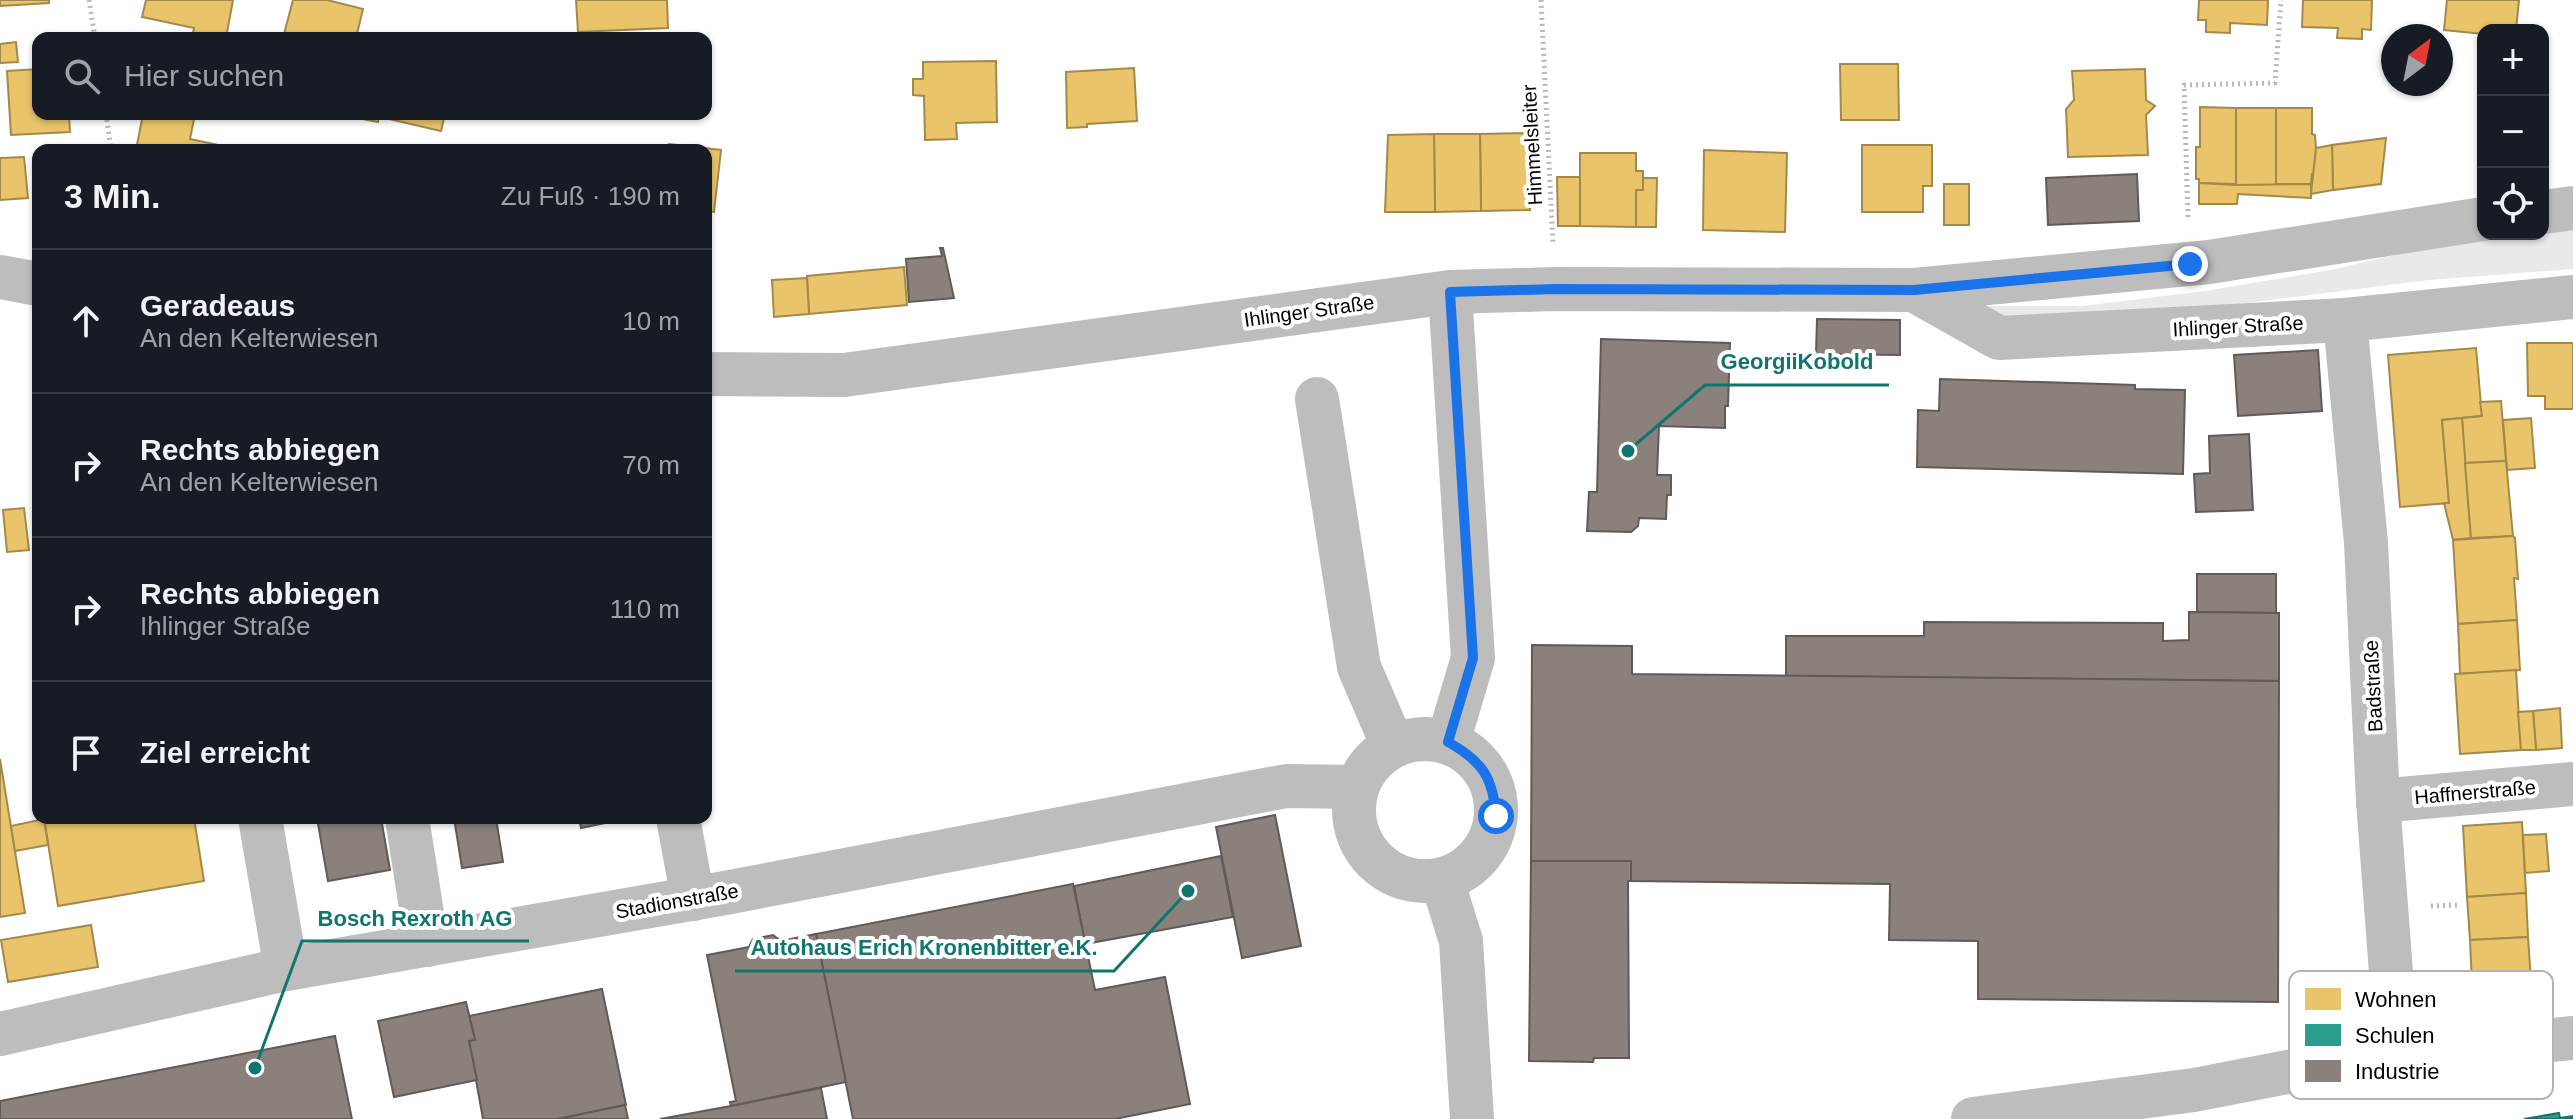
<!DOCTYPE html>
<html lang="de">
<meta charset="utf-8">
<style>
body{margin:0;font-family:Arial,sans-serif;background:#242831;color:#f1f3f6}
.controls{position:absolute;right:24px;top:24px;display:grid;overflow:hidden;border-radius:16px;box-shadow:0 2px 6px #0004}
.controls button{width:72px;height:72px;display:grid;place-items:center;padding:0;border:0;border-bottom:2px solid #363941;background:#171b24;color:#f1f3f6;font:40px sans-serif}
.compass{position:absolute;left:2381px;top:24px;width:72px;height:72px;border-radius:50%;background:#171b24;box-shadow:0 2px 6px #0004;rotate:32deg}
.stop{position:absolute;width:24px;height:24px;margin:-18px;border:6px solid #1a73e8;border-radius:50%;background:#fff}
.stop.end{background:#1a73e8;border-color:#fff;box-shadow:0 2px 8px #0008}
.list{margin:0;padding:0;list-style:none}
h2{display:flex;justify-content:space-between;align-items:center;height:104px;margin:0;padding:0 32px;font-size:34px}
h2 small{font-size:26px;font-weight:400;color:#9ea1a6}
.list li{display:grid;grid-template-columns:52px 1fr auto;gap:24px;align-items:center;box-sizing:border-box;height:144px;padding:0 32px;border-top:2px solid #363941}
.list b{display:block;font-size:30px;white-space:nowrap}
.list p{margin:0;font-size:26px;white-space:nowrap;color:#9ea1a6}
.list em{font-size:26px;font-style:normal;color:#9ea1a6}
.icon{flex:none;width:44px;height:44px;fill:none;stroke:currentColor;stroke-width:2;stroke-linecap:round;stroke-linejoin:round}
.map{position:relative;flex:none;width:2573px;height:1119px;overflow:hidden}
.search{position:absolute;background:#171b24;box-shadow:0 2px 6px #0004;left:32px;top:32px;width:680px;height:88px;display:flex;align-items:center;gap:20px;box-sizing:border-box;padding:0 28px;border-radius:16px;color:#9ea1a6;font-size:30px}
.panel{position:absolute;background:#171b24;box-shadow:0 2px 6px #0004;left:32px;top:144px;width:680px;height:680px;border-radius:16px}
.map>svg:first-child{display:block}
.green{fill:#e9e9e9}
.homes{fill:#e9c46a;stroke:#a3894a;stroke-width:2}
.schools{fill:#2a9d8f;stroke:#1d6e64;stroke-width:2}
.industry{fill:#8a817c;stroke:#615a57;stroke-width:2}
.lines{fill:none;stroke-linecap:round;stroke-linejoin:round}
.path{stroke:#b8b8b8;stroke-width:5;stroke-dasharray:2 4;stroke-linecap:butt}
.minor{stroke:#bdbdbd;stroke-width:44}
.route{stroke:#1a73e8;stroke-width:10}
.labels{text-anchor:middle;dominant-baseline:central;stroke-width:8;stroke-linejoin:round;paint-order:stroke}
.street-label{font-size:20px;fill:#000;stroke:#fff}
.key{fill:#fff;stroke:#b2b2b2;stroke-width:2}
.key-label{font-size:22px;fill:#000}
.leader{fill:none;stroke:#0f766e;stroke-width:3}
.callout-dot{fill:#0f766e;stroke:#fff;stroke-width:3}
.callout-label{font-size:22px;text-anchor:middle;font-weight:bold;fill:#0f766e;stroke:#fff;stroke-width:8;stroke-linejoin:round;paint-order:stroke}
</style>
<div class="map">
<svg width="2573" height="1119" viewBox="0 0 2573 1119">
<rect width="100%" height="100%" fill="#fff"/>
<path class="green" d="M2573,229v40l-144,11 -351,44 -87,-9 -2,-9h94l122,-15 125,-21 113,-26z"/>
<g class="homes">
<path d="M0,0h49v3l-49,3z"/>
<path d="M146,0h87l-7,38h-34l2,-10 -52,-11z"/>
<path d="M293,0h34l36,9 -7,29h-73z"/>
<path d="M576,0h91l1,28 -90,4z"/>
<path d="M2199,0h69l-1,25 -37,-2v10l-24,-1v-12h-8z"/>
<path d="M2303,0h69l-1,30 -9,-1v10l-25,-1 1,-10 -36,-1z"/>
<path d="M2447,0h72l-3,30h-33v4l-39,-4z"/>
<path d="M16,42l2,20 -18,1v-19z"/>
<path d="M996,61l1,61 -41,1 1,16 -32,1 -1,-44 -11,-1v-16h10v-17z"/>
<path d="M1840,64h58l1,56h-58z"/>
<path d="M1134,68l3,53 -50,3v3l-20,1 -1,-56z"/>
<path d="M38,69v45h31l1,18 -59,3 -4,-64z"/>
<path d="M2145,69l1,31 9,6 -9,9 2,40 -80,2 -2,-48 8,-9 -2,-29z"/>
<path d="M2200,107l36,1v76l-37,-1v-4h-3v-32h4z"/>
<rect x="2236" y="108" width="40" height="77"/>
<path d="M2276,108h36v26l3,1 1,13 -1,26h-3l-1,10h-35z"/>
<path d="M143,114h52l-5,25 52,11h-106z"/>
<path d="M357,114h22l-1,8 -21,-4z"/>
<path d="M379,114h66l-4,17 -61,-14z"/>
<path d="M1526,133l4,77 -49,1 -1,-77z"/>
<path d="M1434,134h46l1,77 -46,1z"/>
<path d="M1434,134l1,78h-50l3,-77z"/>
<path d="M2386,138l-5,46 -48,6 -1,-45z"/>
<path d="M669,144l52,6 -7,62 -8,-1v-61h-38z"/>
<path d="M1862,145h70v41h-9v26h-61z"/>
<path d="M2332,145l1,45 -22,4 5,-46z"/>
<path d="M1704,150l83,3 -2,79 -82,-2z"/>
<path d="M1580,153h56v18h7v19h-7v37l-56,-1z"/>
<path d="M24,157l4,41 -28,2v-42z"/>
<path d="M1557,177h23v49h-22z"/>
<path d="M1643,178h14l-1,49h-20v-37h7z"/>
<path d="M2199,183l37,2 75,-1v14l-73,-4 -1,10h-38z"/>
<rect x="1944" y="184" width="25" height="41"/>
<path d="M904,267l3,38 -98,9 -2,-38z"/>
<path d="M807,278l2,36 -35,3 -2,-37z"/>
<path d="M34,336h4v64h-2z"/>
<path d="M2527,343h46v66h-28v-13h-17z"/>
<path d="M2476,348l6,68 -40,4 7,83 -49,4 -12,-152z"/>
<path d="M2501,401l5,60 -41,2 -3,-45 20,-2 -2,-14z"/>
<path d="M2462,418l9,120 -18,2 -9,-37h5l-7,-83z"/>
<path d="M2531,418l4,50 -28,2 -4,-50z"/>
<path d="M2506,461l7,75 -42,2 -6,-75z"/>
<path d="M24,508l5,42 -22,2 -4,-42z"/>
<path d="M2513,536l2,2 3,41 -4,-1 3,42 -59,4 -5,-84z"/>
<path d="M2517,620l3,50 -60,4 -2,-50z"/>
<path d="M2516,670l5,80 -61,4 -5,-80z"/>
<path d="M2560,708l2,40 -26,2 -3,-39z"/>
<path d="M2533,711l3,39h-15l-3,-38z"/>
<path d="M0,759l25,154 -25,4z"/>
<path d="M44,818h150l10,63 -146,25z"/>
<path d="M44,819l4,26 -33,6 -4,-25z"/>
<path d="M2522,822l4,71 -59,4 -4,-71z"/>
<path d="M2546,834l3,37 -24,2 -2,-38z"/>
<path d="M2526,893l2,44 -58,3 -3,-43z"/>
<path d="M91,925l7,42 -90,15 -7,-42z"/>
<path d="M2528,937l3,44 -59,4 -2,-45z"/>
</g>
<path class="schools" d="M2559,1113l1,5 13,-2v3h-49z"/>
<g class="industry">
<path d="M2137,174l2,47 -91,4 -2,-47z"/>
<path d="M940,248h3l11,50 -45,4 -3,-43 36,-3z"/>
<path d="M1817,319l83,1v35l-84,-1z"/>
<path d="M1601,339l129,4 -2,63h-3v22l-66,-2 -2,49h14v20h-4l-1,24 -27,-1 -1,8 -7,6 -44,-1 2,-39h8z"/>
<path d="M2318,350l4,61 -84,5 -4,-61z"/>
<path d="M1940,379l195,6v4l50,1 -2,84 -266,-7 1,-57 21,1z"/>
<path d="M2249,434l4,76 -57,2 -2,-38 16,-1 -1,-37z"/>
<path d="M2197,574h79v39l-79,-1z"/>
<path d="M2189,612l90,1v68l-493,-5v-40h138v-14l239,1v18l26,-1z"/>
<path d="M1532,645l100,1v28l647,7 -1,321 -300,-3v-58l-89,-1 1,-56 -259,-3v-20h-100z"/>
<path d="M1275,815l26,131 -59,12 -26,-131z"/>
<path d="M317,818h64l9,52 -62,11z"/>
<path d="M454,818h42l7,44 -41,6z"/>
<path d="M579,818h50l-48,10z"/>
<path d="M1221,856l12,61 -148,27 -11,-58z"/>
<path d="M1531,861h100v20h-3l1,177h-35l-1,4 -64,-1z"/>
<path d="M1073,884l22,106 70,-13 25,127 -75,15h-262l-37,-185z"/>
<path d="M816,934l30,148 -115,24 -1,-4 6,-1 -29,-146 42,-8 4,-8 20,-4 8,6z"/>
<path d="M602,989l24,116 -68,14h-75l-14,-78 6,-1 -6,-24z"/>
<path d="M466,1002l9,38 -6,1 8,39 -83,17 -16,-76z"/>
<path d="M335,1036l17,83h-352v-18z"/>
<path d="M821,1088l6,31h-167l71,-13z"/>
<path d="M625,1105l3,14h-70z"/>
</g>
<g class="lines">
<g class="path">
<path d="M89,0l6,38"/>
<path d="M1541,0l12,244"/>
<path d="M106,114l5,36"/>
<path d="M2188,217l-4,-132 91,-2 6,-83"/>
<path d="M2431,906l28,-1"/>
</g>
<g class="minor">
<path d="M2543,212l30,-4"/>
<path d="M0,277l38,7"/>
<path d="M1914,290l85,48 346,-18 228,-23"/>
<path d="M2345,320l21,223 12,258 19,250"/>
<path d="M706,374l138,1 606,-83 105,-3 359,1 295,-28 274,-43"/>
<path d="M1317,399l42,268 34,79"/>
<circle cx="1425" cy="810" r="71"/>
<path d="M1448,742l25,-84 -23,-366"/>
<path d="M2378,801l195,-17"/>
<path d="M260,818l26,151"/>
<path d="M407,818l20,127"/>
<path d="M678,818l15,81"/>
<path d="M1442,880l19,61 11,178"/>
<path d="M0,1034l286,-65 439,-76 561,-107 71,1"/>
<path d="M1973,1119l221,-29 203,-39 105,-6 71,-7"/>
</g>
</g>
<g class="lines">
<path class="route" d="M1496,816c-3,-39 -14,-55 -48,-74l25,-84 -23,-366 105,-3 359,1 276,-26"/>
</g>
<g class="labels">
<g class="street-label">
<text transform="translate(1532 145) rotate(-93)">Himmelsleiter</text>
<text transform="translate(1309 311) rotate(-8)">Ihlinger Straße</text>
<text transform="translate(2238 326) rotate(-3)">Ihlinger Straße</text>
<text transform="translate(2373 686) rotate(-93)">Badstraße</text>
<text transform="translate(2475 792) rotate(-5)">Haffnerstraße</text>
<text transform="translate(677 901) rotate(-10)">Stadionstraße</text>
</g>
</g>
<rect x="2289" y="971" width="264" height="128" rx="12" class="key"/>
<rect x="2305" y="988" width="36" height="22" fill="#e9c46a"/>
<rect x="2305" y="1024" width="36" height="22" fill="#2a9d8f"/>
<rect x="2305" y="1060" width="36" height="22" fill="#8a817c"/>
<g class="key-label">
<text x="2355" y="1007">Wohnen</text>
<text x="2355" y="1043">Schulen</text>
<text x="2355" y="1079">Industrie</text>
</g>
<path class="leader" d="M1628 451L1705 385H1889M255 1068L302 941H529M1188 891L1114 971H735"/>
<g class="callout-dot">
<circle cx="1628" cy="451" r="8"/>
<circle cx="255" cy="1068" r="8"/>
<circle cx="1188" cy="891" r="8"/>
</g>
<g class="callout-label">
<text x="1797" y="369">GeorgiiKobold</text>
<text x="415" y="926">Bosch Rexroth AG</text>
<text x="924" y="955">Autohaus Erich Kronenbitter e.K.</text>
</g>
</svg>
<div class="controls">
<button>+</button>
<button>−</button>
<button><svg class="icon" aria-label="locate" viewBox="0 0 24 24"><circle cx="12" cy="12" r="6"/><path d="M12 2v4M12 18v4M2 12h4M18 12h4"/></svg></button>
</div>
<svg class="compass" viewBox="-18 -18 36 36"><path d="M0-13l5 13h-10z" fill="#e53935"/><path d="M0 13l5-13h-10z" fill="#9ea1a6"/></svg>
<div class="stop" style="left:1496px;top:816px"></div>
<div class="stop end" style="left:2190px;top:264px"></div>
<div class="search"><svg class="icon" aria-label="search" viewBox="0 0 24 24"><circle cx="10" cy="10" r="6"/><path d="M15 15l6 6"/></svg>Hier suchen</div>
<section class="panel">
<h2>3 Min.<small>Zu Fuß · 190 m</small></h2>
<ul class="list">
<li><svg class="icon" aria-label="ahead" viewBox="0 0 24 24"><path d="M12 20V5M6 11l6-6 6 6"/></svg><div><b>Geradeaus</b><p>An den Kelterwiesen</p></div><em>10 m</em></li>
<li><svg class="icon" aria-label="right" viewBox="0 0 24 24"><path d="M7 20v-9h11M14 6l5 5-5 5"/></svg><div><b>Rechts abbiegen</b><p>An den Kelterwiesen</p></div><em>70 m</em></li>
<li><svg class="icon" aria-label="right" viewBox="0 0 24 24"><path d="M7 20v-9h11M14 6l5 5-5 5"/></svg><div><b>Rechts abbiegen</b><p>Ihlinger Straße</p></div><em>110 m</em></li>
<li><svg class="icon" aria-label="arrive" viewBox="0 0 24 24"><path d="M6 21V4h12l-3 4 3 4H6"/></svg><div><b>Ziel erreicht</b></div></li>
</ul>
</section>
</div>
